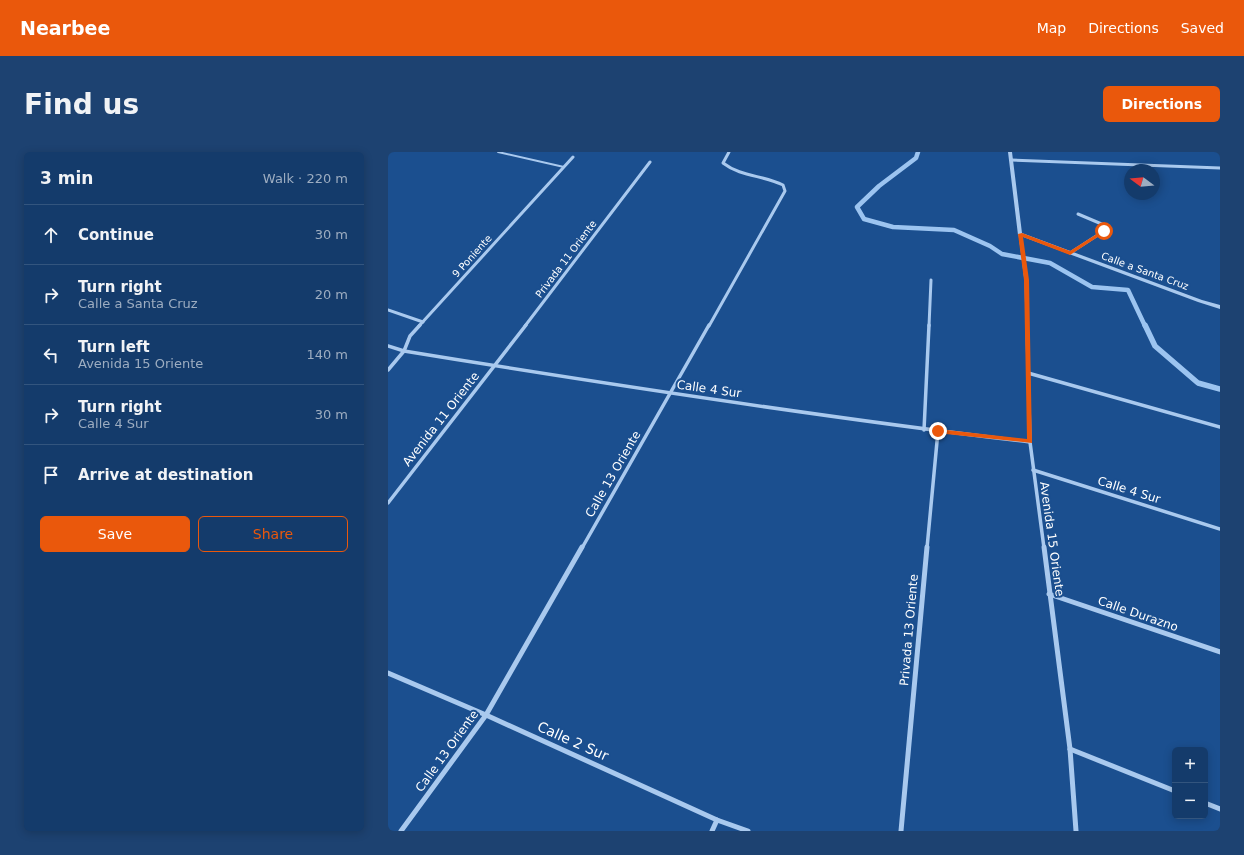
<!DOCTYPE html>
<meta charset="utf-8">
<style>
body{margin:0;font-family:"DejaVu Sans",sans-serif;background:#1d4271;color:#f1f3f6}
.controls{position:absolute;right:12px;bottom:12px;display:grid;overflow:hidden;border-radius:6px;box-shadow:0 2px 10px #0003}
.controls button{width:36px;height:36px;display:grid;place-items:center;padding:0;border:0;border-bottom:1px solid #33557e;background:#143b6b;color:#f1f3f6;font:20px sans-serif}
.compass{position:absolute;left:736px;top:12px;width:36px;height:36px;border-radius:50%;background:#143b6b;box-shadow:0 2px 10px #0003;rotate:286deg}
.stop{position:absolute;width:12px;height:12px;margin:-9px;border:3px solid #ea580c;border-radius:50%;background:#fff}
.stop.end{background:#ea580c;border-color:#fff;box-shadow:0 1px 4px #0008}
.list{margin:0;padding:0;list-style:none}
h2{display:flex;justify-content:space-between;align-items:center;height:52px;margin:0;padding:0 16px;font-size:17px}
h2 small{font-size:13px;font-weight:400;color:#9dadc1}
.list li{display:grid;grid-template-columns:26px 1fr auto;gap:12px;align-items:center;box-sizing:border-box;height:60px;padding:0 16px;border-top:1px solid #33557e}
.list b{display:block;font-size:15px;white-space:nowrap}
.list p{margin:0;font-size:13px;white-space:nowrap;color:#9dadc1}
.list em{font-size:13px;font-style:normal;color:#9dadc1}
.actions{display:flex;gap:8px;padding:12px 16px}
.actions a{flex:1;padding:9px 0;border:1px solid #ea580c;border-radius:6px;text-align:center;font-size:14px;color:#ea580c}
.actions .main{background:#ea580c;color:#fff}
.icon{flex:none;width:22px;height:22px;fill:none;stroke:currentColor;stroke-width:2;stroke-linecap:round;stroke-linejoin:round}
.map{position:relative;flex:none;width:832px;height:679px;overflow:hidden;border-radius:6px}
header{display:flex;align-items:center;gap:24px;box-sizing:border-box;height:56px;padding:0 20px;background:#ea580c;color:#fff}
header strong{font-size:19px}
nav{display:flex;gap:22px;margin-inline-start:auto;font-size:14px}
.intro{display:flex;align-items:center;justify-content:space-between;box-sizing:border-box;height:96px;padding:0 24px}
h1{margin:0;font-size:28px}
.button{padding:10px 18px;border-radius:6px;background:#ea580c;color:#fff;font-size:14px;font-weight:700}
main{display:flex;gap:24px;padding:0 24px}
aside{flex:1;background:#143b6b;border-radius:6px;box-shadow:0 2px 10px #0003}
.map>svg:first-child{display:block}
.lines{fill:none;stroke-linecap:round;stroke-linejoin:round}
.stream-far1{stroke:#9cc4f0;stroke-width:4.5}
.stream{stroke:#9cc4f0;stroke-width:5.5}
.service{stroke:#a9c9ee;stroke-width:2}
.minor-far2{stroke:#a9c9ee;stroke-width:3}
.minor-far1{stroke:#a9c9ee;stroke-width:3.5}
.minor{stroke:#a9c9ee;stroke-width:5}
.tertiary{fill:#a9c9ee;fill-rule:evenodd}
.route{fill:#ea580c}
.labels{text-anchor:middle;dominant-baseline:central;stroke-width:4;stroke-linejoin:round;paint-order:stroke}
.far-street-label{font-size:10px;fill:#fff;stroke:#1b4f8f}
.street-label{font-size:12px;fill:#fff;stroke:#1b4f8f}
.near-street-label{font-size:14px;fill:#fff;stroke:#1b4f8f}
</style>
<header>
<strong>Nearbee</strong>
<nav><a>Map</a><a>Directions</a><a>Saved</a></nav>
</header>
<div class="intro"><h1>Find us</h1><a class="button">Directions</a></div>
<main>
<aside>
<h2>3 min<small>Walk · 220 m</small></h2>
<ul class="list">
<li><svg class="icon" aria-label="ahead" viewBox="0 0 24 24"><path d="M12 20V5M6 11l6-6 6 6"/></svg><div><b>Continue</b></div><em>30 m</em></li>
<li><svg class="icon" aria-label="right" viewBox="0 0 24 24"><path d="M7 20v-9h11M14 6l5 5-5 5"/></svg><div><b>Turn right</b><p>Calle a Santa Cruz</p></div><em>20 m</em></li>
<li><svg class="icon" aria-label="left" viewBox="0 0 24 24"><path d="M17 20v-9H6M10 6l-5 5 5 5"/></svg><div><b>Turn left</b><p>Avenida 15 Oriente</p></div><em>140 m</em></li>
<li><svg class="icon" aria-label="right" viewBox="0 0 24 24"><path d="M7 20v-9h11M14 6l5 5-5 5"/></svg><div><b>Turn right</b><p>Calle 4 Sur</p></div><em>30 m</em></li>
<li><svg class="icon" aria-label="arrive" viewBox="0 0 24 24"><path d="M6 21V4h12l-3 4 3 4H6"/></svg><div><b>Arrive at destination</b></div></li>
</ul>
<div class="actions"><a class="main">Save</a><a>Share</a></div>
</aside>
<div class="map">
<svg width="832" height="679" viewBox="0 0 832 679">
<rect width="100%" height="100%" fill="#1b4f8f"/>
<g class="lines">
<path class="stream-far1" d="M530,0l-2,6 -37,28 -22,21 7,12 29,8 61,3 36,16 12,8 48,9 42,24 36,3 17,36"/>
<path class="stream" d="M757,173l10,21 43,37 22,6"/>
<path class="service" d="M110,0l66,15"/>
<g class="minor-far2">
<path d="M623,8l209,8"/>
<path d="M632,82l6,47 1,45"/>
<path d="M682,101l34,-22 2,-3 -2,-3 -26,-11"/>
<path d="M0,158l35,12"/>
<path d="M31,174l154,-169"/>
<path d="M137,174l125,-164"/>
<path d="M321,174l76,-135 -2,-6c-20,-10 -42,-8 -60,-22l6,-11"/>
<path d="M541,174l2,-46"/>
</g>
<g class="minor-far1">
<path d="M639,173l3,117 14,106"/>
<path d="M0,194l16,5c208,34 417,66 626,91"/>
<path d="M0,218l16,-19 6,-15 10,-11"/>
<path d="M640,221l192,54"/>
<path d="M536,278l5,-105"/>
<path d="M645,318l187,59"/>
<path d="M0,351l138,-178"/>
<path d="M194,396l127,-223"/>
<path d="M539,396l11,-117"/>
</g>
<g class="minor">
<path d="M656,395l26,202 6,82"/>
<path d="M661,442l171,58"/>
<path d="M0,521l98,42 231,105 31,11"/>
<path d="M682,597l105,42"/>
<path d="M817,651l15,6"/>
<path d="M13,679l85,-116 96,-168"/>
<path d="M324,679l5,-11"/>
<path d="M513,679l26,-284"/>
</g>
<path class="tertiary" d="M620,0h4l10,81 180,67 18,5v4l-22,-7 -180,-67z"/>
</g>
<path class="route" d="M715,78l4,1 -37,24 -47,-18 6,43 3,163 -96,-10v-3l2,-1 89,10 -3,-159 -6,-46 4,-1 48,18z"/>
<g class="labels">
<g class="far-street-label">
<text transform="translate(84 104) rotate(-48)">9 Poniente</text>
<text transform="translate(178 107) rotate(-53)">Privada 11 Oriente</text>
<text transform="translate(757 119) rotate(20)">Calle a Santa Cruz</text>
</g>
<g class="street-label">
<text transform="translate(321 237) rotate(8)">Calle 4 Sur</text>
<text transform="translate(53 267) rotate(-52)">Avenida 11 Oriente</text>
<text transform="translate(225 322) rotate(-60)">Calle 13 Oriente</text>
<text transform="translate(741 338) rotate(17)">Calle 4 Sur</text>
<text transform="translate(664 387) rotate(82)">Avenida 15 Oriente</text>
<text transform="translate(750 462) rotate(19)">Calle Durazno</text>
<text transform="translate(521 478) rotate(-85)">Privada 13 Oriente</text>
<text transform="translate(59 599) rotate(-54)">Calle 13 Oriente</text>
</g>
<g class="near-street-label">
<text transform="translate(185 589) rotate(24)">Calle 2 Sur</text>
</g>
</g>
</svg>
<div class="controls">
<button>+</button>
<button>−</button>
</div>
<svg class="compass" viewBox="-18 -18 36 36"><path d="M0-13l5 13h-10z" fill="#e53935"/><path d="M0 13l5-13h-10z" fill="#9dadc1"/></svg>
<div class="stop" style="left:716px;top:79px"></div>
<div class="stop end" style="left:550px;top:279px"></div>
</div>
</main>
